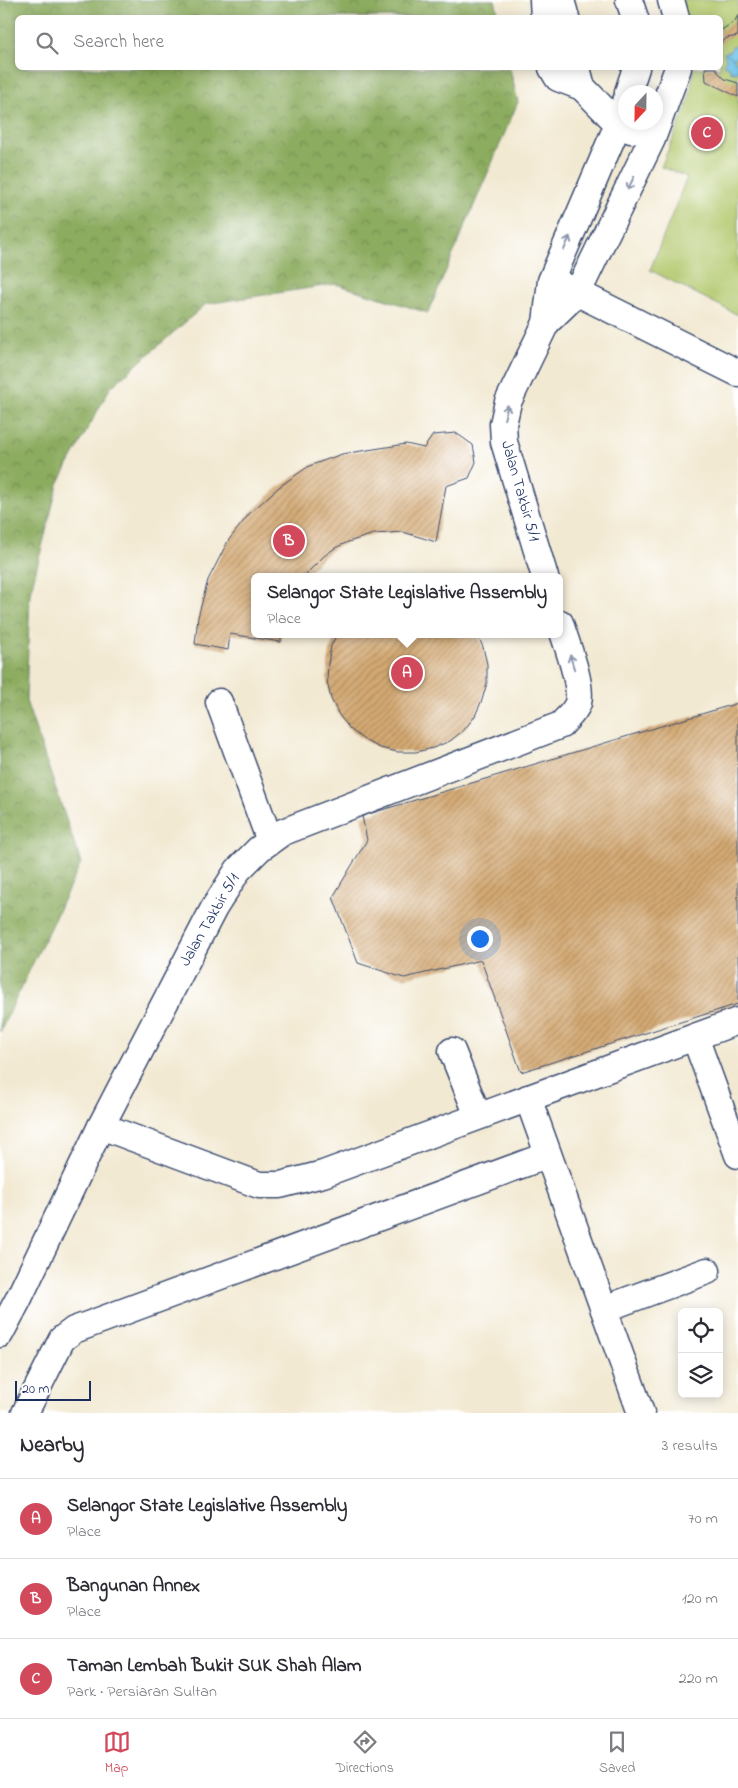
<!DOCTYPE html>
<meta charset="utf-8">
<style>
body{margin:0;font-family:"Indie Flower",sans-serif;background:#f2f2f3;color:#2b2b33}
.controls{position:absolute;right:15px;bottom:15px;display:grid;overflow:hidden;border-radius:8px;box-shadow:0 2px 12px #0003}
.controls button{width:45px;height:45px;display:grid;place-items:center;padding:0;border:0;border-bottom:1px solid #e1e1e2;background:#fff;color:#2b2b33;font:25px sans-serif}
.compass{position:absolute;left:618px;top:85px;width:45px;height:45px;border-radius:50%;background:#fff;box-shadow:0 2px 12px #0003;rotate:202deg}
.scale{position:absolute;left:15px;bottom:12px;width:76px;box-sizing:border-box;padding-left:5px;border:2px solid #1b2f5e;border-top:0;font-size:14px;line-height:18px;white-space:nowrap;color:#1b2f5e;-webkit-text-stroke:4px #fff;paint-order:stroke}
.you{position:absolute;left:479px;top:938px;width:18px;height:18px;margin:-12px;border:4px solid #fff;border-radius:50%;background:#1a73e8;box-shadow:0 0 0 8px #1a73e833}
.badge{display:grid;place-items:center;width:32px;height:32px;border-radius:50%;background:#d1495b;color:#fff;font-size:16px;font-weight:700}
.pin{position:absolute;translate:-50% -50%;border:2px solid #fff;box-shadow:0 1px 5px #0006}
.popup{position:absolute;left:251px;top:573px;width:312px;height:65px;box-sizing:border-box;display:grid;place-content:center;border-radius:8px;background:#fff;filter:drop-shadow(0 1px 4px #0005);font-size:16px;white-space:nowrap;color:#7c7c81}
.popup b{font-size:19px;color:#2b2b33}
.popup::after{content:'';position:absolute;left:50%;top:100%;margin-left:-10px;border:10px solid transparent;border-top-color:#fff}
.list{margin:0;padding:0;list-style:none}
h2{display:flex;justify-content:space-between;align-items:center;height:65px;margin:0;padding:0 20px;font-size:21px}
h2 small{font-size:16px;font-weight:400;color:#7c7c81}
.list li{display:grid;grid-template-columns:32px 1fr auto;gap:15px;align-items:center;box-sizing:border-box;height:80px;padding:0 20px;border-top:1px solid #e1e1e2}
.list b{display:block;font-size:19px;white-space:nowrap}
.list p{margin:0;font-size:16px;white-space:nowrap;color:#7c7c81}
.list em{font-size:16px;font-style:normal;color:#7c7c81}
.icon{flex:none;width:28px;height:28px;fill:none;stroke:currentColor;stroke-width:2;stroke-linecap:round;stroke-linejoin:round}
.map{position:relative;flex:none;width:738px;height:1413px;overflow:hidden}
.search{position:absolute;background:#fff;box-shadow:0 2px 12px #0003;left:15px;right:15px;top:15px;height:55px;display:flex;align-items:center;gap:12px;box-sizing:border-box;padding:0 18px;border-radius:8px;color:#7c7c81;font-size:19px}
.sheet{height:305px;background:#fff}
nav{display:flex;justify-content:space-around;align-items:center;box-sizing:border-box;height:70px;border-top:1px solid #e1e1e2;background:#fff;font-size:14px;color:#7c7c81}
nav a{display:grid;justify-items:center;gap:2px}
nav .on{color:#d1495b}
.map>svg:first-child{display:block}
.green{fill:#b1c76b;stroke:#667b64}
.forest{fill:url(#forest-crowns);stroke:#546e5e}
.water{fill:url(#water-waves);stroke:#4177a2}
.building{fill:url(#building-hatch)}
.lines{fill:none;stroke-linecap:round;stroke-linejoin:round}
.minor-casing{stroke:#3b4b6f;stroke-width:29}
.minor{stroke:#fff;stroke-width:26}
.oneway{stroke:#8d97ae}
.labels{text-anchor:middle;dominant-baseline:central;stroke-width:4;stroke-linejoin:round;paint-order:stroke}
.street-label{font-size:16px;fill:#1b2f5e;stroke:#fff}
</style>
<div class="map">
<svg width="738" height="1413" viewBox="0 0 738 1413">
<defs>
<pattern id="forest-crowns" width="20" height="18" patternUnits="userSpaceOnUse" patternTransform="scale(1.25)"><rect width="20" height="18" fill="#8cac5f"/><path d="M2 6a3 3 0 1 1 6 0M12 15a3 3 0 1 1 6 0" fill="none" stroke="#728c52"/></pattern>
<pattern id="water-waves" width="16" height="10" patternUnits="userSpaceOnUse" patternTransform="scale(1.25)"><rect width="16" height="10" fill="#67bfe5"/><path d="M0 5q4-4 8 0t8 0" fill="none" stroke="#549cbd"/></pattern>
<pattern id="building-hatch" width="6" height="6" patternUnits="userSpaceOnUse" patternTransform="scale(1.25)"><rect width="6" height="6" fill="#d4a972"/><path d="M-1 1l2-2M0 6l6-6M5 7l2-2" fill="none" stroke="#ab8a61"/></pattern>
</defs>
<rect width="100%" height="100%" fill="#fff"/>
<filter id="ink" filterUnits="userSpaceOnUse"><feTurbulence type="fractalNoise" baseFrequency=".02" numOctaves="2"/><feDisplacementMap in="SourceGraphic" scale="10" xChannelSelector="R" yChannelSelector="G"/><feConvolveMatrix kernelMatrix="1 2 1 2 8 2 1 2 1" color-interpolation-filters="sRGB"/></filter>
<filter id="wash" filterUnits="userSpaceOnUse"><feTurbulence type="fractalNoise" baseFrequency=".0096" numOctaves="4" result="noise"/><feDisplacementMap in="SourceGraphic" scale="20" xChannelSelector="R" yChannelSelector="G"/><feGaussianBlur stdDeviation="1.12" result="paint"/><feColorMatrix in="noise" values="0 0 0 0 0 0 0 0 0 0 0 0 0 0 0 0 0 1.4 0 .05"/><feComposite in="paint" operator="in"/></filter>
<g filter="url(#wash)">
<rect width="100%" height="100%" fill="#f2e9d2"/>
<path class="green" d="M678,0h60v315l-88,-45 37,-93 -26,-10 28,-67 5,-32h26v-50l-37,-1z"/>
<path class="forest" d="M0,0h495l4,17 -481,1v50h492l8,34 -90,211 -92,-29 -130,20 -96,84 -52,96 -28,110 -4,107 55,162 -81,169z"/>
<path class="water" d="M733,45l5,3v8l-4,2 2,5h2v9l-7,1 -2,-6 -6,-2 3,-6 -2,-6 6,-2z"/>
<g id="blocks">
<g class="building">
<path d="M738,15v21l-11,2 -7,6v-13l15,-10z"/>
<path d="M705,68h11l2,4 7,7 13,4v14l-32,-16z"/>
<path d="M456,433l17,12 3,17 -7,16 -23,8 -10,56 -33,-10 -29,2 -26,8 -13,6 -11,8 -21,21h-48v57h26v8l-51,-8 -2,16 -33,-6 3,-27 10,-37 20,-39 22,-28 29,-26 30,-21 33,-12 64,-10 18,4 9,-13z"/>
<path d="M337,634h140l6,13 4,17v19l-5,17 -7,16 -11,14 -14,11 -17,7 -17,4h-18l-18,-4 -16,-8 -14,-11 -11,-14 -8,-16 -4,-18 1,-17 3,-18z"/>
<path d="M738,703v301l-217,68 -40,-112 -77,18 -46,-15 -25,-66 34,-57 -5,-24z"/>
</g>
</g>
</g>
<g filter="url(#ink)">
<use href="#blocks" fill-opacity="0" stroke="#3b4b6f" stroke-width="1"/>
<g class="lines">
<g class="minor-casing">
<g id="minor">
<path d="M543,0l1,18"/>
<path d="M561,0l5,18"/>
<path d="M629,0l6,18"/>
<path d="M671,0l5,18"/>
<path d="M552,68l6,10 24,9"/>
<path d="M577,68l5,19 36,37 13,6"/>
<path d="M628,92l8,-24"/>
<path d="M562,285l176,88"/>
<path d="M546,323l32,-31 74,-153 26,-71"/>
<path d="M545,577l-41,-135 -1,-18 5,-22 38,-79 5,-42 67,-157 8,-23"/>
<path d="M219,702l51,139"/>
<path d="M695,1037l43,118"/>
<path d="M452,1051l26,65"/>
<path d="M528,1098l113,315"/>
<path d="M101,1126l158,59h21l43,-11 415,-153"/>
<path d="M604,1309l103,-38"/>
<path d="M0,1334l18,-34 83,-174 113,-218 24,-38 21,-21 24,-17 278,-107c6,-7 14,-13 17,-22 5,-19 -12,-60 -18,-80"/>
<path d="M25,1413l37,-74 12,-9 474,-175"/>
</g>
</g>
<use href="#minor" class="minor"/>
</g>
<defs><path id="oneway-shaft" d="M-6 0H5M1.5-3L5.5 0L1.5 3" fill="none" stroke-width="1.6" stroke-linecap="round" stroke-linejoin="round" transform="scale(1.25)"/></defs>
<g class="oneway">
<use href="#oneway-shaft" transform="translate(631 183) rotate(116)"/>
<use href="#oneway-shaft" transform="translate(567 243) rotate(-67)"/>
<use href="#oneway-shaft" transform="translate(506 412) rotate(-76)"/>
<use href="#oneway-shaft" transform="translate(572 662) rotate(-107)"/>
</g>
</g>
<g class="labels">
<g class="street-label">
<text transform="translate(520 491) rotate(74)">Jalan Takbir 5/1</text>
<text transform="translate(210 920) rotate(-60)">Jalan Takbir 5/1</text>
</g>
</g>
</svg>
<div class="controls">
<button><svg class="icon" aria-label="locate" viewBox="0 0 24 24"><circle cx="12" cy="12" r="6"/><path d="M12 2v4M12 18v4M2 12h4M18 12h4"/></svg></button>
<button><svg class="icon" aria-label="layers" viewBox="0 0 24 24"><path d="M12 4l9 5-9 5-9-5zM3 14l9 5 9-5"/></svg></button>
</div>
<svg class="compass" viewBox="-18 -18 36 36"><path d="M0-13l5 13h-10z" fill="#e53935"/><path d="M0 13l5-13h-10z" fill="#7c7c81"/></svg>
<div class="scale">20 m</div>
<div class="you"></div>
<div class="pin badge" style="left:407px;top:673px">A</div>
<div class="popup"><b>Selangor State Legislative Assembly</b>Place</div>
<div class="pin badge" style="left:289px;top:541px">B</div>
<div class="pin badge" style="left:707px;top:133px">C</div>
<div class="search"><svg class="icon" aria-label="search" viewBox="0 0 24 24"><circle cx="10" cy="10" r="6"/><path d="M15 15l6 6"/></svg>Search here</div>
</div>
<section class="sheet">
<h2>Nearby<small>3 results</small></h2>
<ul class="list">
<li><span class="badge">A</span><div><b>Selangor State Legislative Assembly</b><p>Place</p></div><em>70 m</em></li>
<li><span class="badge">B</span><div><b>Bangunan Annex</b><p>Place</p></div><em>120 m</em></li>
<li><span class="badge">C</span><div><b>Taman Lembah Bukit SUK Shah Alam</b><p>Park · Persiaran Sultan</p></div><em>220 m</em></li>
</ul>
</section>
<nav>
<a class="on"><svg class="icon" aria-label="map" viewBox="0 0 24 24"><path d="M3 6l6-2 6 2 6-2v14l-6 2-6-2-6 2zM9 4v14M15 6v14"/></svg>Map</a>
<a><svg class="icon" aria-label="directions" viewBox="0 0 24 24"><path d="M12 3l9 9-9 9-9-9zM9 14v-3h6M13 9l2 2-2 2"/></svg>Directions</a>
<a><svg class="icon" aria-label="saved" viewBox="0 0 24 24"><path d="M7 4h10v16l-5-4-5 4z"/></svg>Saved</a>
</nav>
